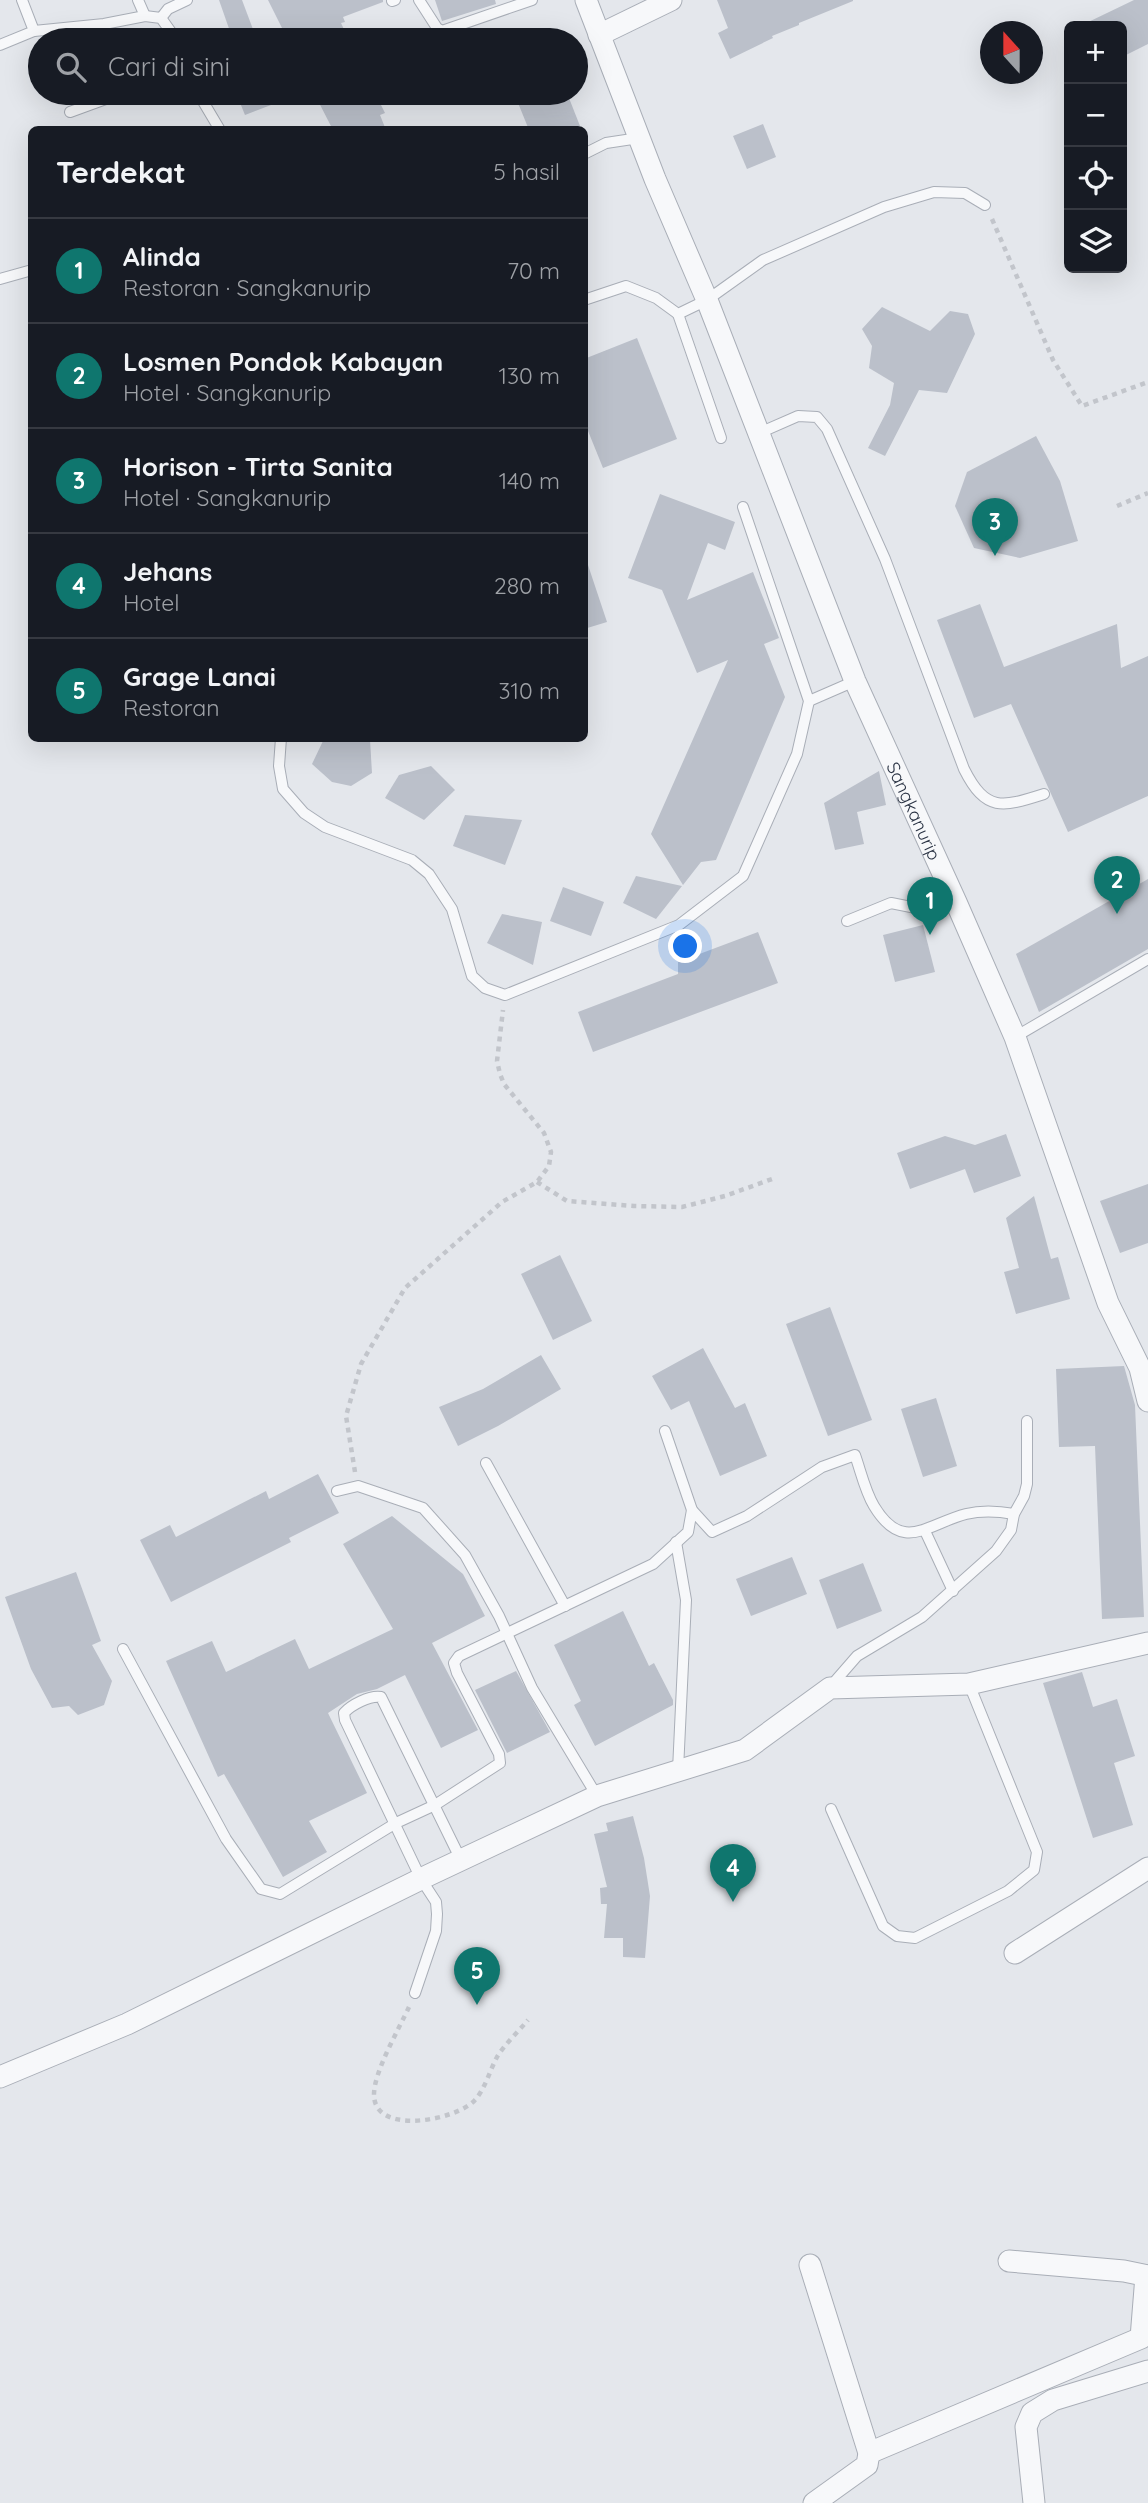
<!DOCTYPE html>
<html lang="id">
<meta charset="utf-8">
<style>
body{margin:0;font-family:Quicksand,sans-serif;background:#242831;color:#f1f3f6}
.controls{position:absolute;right:21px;top:21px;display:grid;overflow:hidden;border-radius:10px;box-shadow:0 7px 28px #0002}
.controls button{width:63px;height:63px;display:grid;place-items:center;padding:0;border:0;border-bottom:2px solid #363941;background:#171b24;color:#f1f3f6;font:35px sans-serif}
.compass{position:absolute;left:980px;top:21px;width:63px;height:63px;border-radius:50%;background:#171b24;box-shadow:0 7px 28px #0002;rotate:339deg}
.you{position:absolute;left:686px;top:947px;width:24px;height:24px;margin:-18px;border:5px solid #fff;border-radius:50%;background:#1a73e8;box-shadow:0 0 0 10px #1a73e833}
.badge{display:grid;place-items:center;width:46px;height:46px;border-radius:50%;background:#0f766e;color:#fff;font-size:23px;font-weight:700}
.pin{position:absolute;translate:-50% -58px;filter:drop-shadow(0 2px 4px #0008)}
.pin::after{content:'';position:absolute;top:37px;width:24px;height:21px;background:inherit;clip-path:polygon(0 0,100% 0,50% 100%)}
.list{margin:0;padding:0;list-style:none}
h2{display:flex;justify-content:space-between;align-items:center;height:91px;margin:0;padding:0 28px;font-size:30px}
h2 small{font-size:23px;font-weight:400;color:#9ea1a6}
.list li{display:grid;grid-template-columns:46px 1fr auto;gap:21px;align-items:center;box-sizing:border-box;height:105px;padding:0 28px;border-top:2px solid #363941}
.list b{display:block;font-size:26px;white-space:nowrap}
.list p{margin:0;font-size:23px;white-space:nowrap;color:#9ea1a6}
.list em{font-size:23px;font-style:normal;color:#9ea1a6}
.icon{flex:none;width:38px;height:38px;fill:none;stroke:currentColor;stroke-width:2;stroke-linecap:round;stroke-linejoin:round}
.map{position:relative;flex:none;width:1148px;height:2503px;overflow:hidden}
.search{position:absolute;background:#171b24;box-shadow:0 7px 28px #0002;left:28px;top:28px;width:560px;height:77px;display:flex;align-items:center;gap:18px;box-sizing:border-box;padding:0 24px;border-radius:38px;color:#9ea1a6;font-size:26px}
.panel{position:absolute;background:#171b24;box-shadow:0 7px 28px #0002;left:28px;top:126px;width:560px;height:616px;border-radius:10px}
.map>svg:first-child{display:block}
.building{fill:#bbc0ca}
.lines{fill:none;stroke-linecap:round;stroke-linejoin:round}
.lane-casing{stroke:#a9aeb7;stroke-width:12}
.street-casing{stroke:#a9aeb7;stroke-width:23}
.path{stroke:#c2c5cb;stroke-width:4.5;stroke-dasharray:5 5;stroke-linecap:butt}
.lane{stroke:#f7f8fa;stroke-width:10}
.street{stroke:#f7f8fa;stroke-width:21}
.labels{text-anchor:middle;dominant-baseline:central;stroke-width:6;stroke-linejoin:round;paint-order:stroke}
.street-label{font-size:18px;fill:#2b3445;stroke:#f4f6f9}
</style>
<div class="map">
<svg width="1148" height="2503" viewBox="0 0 1148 2503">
<rect width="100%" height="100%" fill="#e4e7ec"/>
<g class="building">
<path d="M219,0h23l15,40h-24z"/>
<path d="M268,0h115v2l-40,15 2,5 -4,1 8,17h-61z"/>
<path d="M435,0h60l1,4 -54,17z"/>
<path d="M717,0h136v1l-54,22v2l-27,11 1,2 -43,21 -12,-26 10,-5z"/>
<path d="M1134,0h14v44l-26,13v-31h-42z"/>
<path d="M236,93h63l1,1 -55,21z"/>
<path d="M314,93h61l10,20 -5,2 6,15h-53z"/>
<path d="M514,93h53l13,33 -10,4h-41z"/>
<path d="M763,124l13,33 -29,12 -14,-33z"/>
<path d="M882,307l48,24 20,-20 18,3 7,20 -28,59 -28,-3 -34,66 -17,-8 22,-43 4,-22 -25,-15 3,-22 -10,-17z"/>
<path d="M637,338l40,101 -74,29 -19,-47v-62z"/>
<path d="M1036,436l24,45 18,60 -58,17 -46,-10 -19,-42 12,-34z"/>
<path d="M660,494l75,28 -10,28 -17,-7 -21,57 66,-28 26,66 -15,6 21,53 -69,163 -15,2 -18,23 -32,-51 77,-174 -31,13 -35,-83 -34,-12z"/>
<path d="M584,565h4l19,57 -23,7z"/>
<path d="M980,604l24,63 113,-43 4,44 27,-12v140l-80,36 -57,-128 -37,14 -37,-98z"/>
<path d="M330,738l40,2 2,33 -21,13 -19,-4 -20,-18 11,-23z"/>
<path d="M431,766l24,24 -31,30 -39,-22 14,-23z"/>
<path d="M879,771l7,34 -29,7 7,32 -29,6 -11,-47z"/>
<path d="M465,815l57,5 -17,45 -52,-19z"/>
<path d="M636,876l46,10 -26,33 -33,-16z"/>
<path d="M1148,879v70l-109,63 -23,-58z"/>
<path d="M563,887l41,15 -13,34 -41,-15z"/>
<path d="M502,914l40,8 -9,43 -46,-22z"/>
<path d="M923,925l12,47 -40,10 -12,-47z"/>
<path d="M758,932l20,51 -185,69 -15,-40 100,-38v-12z"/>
<path d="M1006,1134l15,42 -47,17 -9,-24 -55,20 -13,-36 48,-17 30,9z"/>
<path d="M1148,1184v59l-28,10 -20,-52z"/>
<path d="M1034,1196l17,63 7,-2 12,42 -54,15 -12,-42 15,-4 -13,-50z"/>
<path d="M560,1255l32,66 -39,19 -32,-66z"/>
<path d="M830,1307l42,113 -44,16 -42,-112z"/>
<path d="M703,1348l32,60 10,-5 22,53 -47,20 -31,-75 -18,9 -19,-34z"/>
<path d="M541,1355l20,34 -63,37 -40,20 -19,-39 44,-18z"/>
<path d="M1124,1366l11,39 9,212 -42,2 -7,-173 -36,1 -3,-78z"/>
<path d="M936,1398l21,68 -34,11 -22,-68z"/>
<path d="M318,1474l21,39 -50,25 2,4 -120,60 -31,-62 30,-15 6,12 90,-46 3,8z"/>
<path d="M392,1516l71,58 22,42 -53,27 46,87 -37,18 -36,-73 -28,14 -20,5 -29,19 39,80 -58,28 18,31 -44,25 -59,-103 -6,3 -52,-116 46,-20 14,31 69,-33 14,30 84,-40 -50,-85z"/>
<path d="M792,1557l15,37 -56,22 -15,-37z"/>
<path d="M863,1563l19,48 -45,18 -18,-49z"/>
<path d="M76,1572l25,69 -9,4 20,36 -8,24 -26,10 -9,-9 -17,2 -21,-39 -26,-72z"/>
<path d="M623,1611l26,55 5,-3 19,37v5l-78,41 -21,-41 7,-4 -27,-56z"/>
<path d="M516,1671l34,61 -43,21 -32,-63z"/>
<path d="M1082,1672l11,35 24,-8 18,57 -21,7 19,62 -40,13 -50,-155z"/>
<path d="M633,1816l11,42 6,38 -5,62 -22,-1v-19h-19l3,-34h-6l-1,-16 7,-1 -13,-53 14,-3 -2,-8z"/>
</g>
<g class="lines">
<g class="lane-casing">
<g id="lane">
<path d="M138,0l7,16"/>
<path d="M419,0l18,28 5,3 90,-31"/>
<path d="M392,1l3,-1"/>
<path d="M161,18l7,-9 19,-9"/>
<path d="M34,31l70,-7 41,-8 16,2 10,14 3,8"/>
<path d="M0,45l34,-14 -12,-31"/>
<path d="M198,93l22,37"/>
<path d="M70,112l52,-19"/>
<path d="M584,154l22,-11 33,-5"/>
<path d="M0,279l32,-9"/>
<path d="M584,300l42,-14 30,12 22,16 29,-14 56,-40 121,-53 50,-15 31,1 20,12"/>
<path d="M678,314l43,124"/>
<path d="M757,434l41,-18 19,1 10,12 58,130 79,210c22,44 39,38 80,25"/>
<path d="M809,701l46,-20"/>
<path d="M281,738l-2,28 4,23 21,24 21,14 87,33 17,14 23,35 20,67 13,12 20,7 174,-70 64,-49 54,-122 12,-53 -66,-194"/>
<path d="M847,921l44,-18 35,7 30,-8"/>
<path d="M1015,1037l133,-78"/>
<path d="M665,1431l27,79 20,22 35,-16 75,-49 33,-12c6,17 10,36 19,51 29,48 53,18 92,8 16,-4 32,-3 48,0"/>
<path d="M486,1463l79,143"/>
<path d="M337,1491l21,-5 65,22 42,47 34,61 33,72 65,108"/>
<path d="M925,1531l28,60"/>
<path d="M676,1542l10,58 -8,170"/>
<path d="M123,1649l103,190 35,50 19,5 116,-71 39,-18 65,-42 -1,-9 -42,-81 -3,-10 5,-7 194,-92 35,-32 4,-22"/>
<path d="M830,1687l27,-31 65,-39 74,-66 15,-21 3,-16 10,-18 3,-12v-63"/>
<path d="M831,1809l52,117 14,10 18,2 93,-47 26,-21 3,-18 -68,-168"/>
<path d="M415,1993l21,-62 1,-17 -1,-12 -15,-23 -76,-159 -1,-7c7,-8 26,-18 37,-16l80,163"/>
</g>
</g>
<g class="street-casing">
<g id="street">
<path id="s1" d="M586,0l69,179 52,121 148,381 101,221 59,135 93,266 32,65 8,33"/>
<path d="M599,35l72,-35"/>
<path d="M1015,1953l133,-85"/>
<path d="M0,2077l127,-53 302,-149 168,-79 148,-46 85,-62 139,-4 179,-41"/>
<path d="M1009,2261l115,10 24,5"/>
<path d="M810,2265l59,188 -2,12 -53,38"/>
<path d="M869,2453l272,-115 5,-62"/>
<path d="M1034,2503l-8,-76 6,-14 21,-13 95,-29"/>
</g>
</g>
<g class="path">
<path d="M992,219l61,141 29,46 66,-24"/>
<path d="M1117,506l31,-13"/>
<path d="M537,1182l30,19 67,5 48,1 43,-11 47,-17"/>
<path d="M355,1472l-9,-56 15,-52 44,-76 97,-86 35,-20 12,-16 2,-14 -7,-19 -40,-49 -4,-10 -3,-13 6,-51"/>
<path d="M409,2007c-10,22 -36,66 -35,89 2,40 83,24 101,4 10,-11 15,-30 22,-43 8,-13 21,-25 31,-37"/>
</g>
<use href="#lane" class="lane"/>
<use href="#street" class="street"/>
</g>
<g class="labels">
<g class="street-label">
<text stroke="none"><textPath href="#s1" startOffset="875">Sangkanurip</textPath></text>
</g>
</g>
</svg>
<div class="controls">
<button>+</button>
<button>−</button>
<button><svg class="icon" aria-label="locate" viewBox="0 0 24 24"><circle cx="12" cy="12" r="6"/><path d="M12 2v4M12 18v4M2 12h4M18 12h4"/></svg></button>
<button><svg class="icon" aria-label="layers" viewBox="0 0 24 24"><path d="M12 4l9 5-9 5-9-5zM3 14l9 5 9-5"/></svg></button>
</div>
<svg class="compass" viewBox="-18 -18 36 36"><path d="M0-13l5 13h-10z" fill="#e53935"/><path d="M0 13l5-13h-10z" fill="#9ea1a6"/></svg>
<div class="you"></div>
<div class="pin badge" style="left:930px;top:935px">1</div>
<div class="pin badge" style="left:1117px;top:914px">2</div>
<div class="pin badge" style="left:995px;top:556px">3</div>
<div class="pin badge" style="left:733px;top:1902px">4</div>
<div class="pin badge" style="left:477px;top:2005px">5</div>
<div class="search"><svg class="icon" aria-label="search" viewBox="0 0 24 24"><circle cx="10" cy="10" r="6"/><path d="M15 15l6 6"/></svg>Cari di sini</div>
<section class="panel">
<h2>Terdekat<small>5 hasil</small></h2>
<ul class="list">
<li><span class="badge">1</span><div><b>Alinda</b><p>Restoran · Sangkanurip</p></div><em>70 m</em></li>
<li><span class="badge">2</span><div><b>Losmen Pondok Kabayan</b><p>Hotel · Sangkanurip</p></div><em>130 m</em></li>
<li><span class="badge">3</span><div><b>Horison - Tirta Sanita</b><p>Hotel · Sangkanurip</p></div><em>140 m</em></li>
<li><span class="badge">4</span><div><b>Jehans</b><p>Hotel</p></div><em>280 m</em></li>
<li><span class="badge">5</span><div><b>Grage Lanai</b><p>Restoran</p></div><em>310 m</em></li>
</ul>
</section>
</div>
